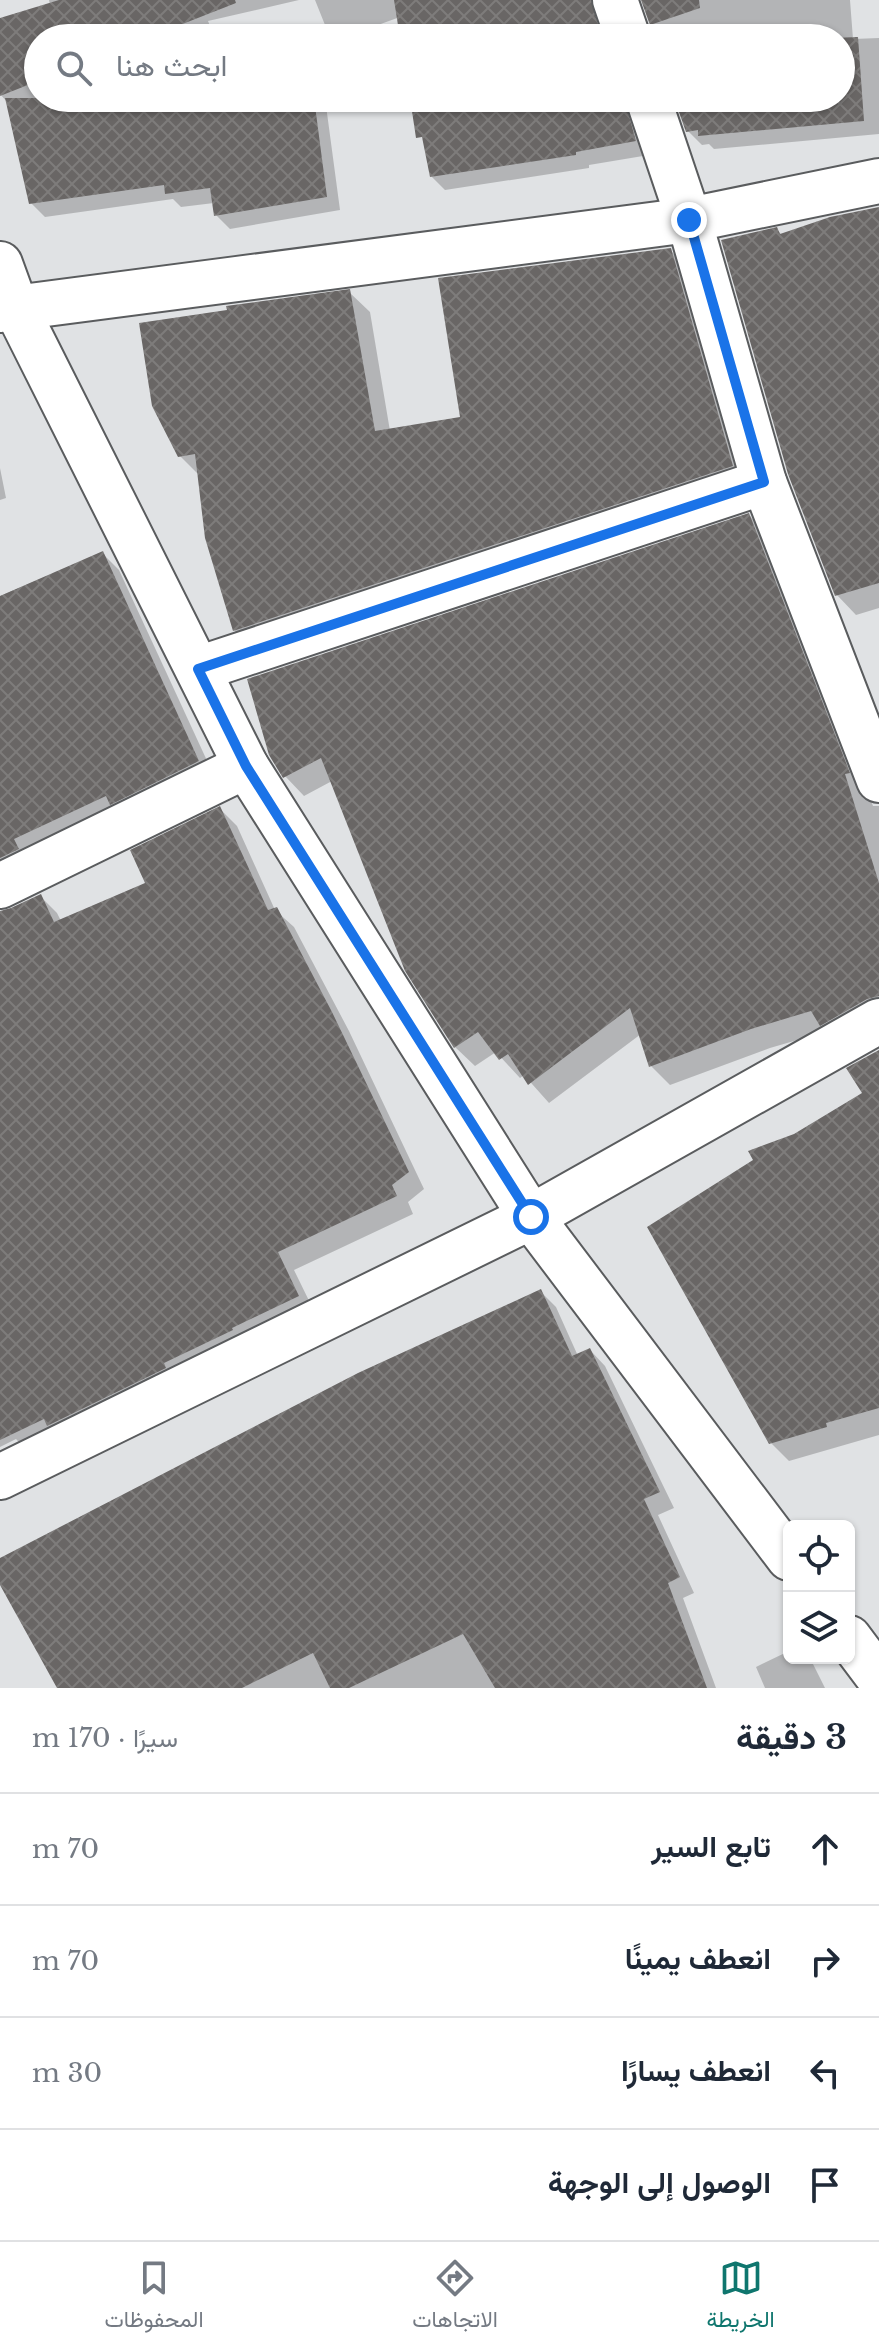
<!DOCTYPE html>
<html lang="ar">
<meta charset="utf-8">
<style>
body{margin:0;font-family:"Libre Baskerville",Vazirmatn,serif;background:#f2f2f3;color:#1f2937;direction:rtl}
.controls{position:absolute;right:24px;bottom:24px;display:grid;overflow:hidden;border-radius:12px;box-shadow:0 2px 6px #0004}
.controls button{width:72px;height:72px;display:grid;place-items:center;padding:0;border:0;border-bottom:2px solid #e0e1e3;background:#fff;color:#1f2937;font:40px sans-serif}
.stop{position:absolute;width:24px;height:24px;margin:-18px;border:6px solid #1a73e8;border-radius:50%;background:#fff}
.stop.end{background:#1a73e8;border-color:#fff;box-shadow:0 2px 8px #0008}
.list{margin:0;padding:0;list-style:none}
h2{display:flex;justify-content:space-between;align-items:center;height:104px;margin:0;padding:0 32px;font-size:34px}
h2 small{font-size:26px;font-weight:400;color:#747a83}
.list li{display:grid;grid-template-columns:52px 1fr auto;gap:24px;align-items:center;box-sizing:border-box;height:112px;padding:0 32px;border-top:2px solid #e0e1e3}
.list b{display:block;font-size:30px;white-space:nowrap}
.list em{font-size:26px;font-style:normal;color:#747a83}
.icon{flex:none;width:44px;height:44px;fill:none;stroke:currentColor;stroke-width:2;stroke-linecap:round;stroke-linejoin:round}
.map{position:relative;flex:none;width:879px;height:1688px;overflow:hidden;direction:ltr}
.search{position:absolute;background:#fff;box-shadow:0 2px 6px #0004;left:24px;right:24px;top:24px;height:88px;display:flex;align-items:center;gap:20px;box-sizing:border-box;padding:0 28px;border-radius:44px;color:#747a83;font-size:30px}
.sheet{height:552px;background:#fff}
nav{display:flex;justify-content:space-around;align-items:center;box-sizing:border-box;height:112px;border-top:2px solid #e0e1e3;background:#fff;font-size:22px;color:#747a83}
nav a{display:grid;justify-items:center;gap:4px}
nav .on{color:#0f766e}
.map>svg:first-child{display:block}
.shadow{fill:#0003}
.building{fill:url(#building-cross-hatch)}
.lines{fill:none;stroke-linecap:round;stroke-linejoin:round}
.street-casing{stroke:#5a5c5e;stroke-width:48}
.street{stroke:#fff;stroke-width:44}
.route{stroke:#1a73e8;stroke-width:10}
</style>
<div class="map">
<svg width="879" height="1688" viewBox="0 0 879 1688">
<defs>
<pattern id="building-cross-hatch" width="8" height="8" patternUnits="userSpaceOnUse" patternTransform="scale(2)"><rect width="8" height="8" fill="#696665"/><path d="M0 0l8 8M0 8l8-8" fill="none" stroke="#7e7c7b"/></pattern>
</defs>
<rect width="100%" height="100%" fill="#e0e2e4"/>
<g class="shadow">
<path d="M49,0h250l-91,21 7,17h-177v60h287l15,112 -110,19 -14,-14 -2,-12 -33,4 -8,-8 -128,18 -14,-14 -23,-100 -8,-9v-74l50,-15z"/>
<path d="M315,0h132l-105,38h-5l-12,-13z"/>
<path d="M448,0h160l1,38h-155z"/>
<path d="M644,0h206l3,39 26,-1v96l-165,15 -5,-5 -7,1 -14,-14 -12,-33h165v-60h-187z"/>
<path d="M432,98h210l7,57 -60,10v3l-144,22 -14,-14z"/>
<path d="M879,209v399l-23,7 -19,-20 -60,-365 6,6z"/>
<path d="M670,250l20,20 62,216 -498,164 -20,-20 -34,-154 -20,-20 169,-164 21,20 20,119 72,-12z"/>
<path d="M0,468l6,30 -6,2z"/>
<path d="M749,515l19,20 105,271h6v216l-51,9 -58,17 -100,37 -19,-19 -10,-32 -92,69 -25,-28 -4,3 -24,-26 -21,14 -20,-19 -123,-266 -28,15 -19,-20z"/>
<path d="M102,553l17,17 96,208 -215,108v-290z"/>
<path d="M220,809l17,17 38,84 19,17 55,104 75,158 -16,13 5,12 -119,56 21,43 -287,139 -12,-13 -16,8v-534l40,-17 17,17 4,8 87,-37z"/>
<path d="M879,1052v383l-90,26 -18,-18 24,-307 70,-42z"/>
<path d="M541,1292l15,15 22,49 12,-6 15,16 69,142 -16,7 36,78 -11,5 33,90h-657l-59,-107v-21z"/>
<path d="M789,1651v7h21l15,30h-60l-9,-21z"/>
</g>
<g class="building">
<path d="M59,0h176l1,3 -89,35h-109v43l-38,15v-78z"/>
<path d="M394,0h197l11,38h-202z"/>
<path d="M641,0h58l1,8 -50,17z"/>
<path d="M858,37l6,84 -166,15v-6l-12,2 -12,-34h167v-60h-9z"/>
<path d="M5,98h309l13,99 -113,19 -4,-28 -45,6 -1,-9 -135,19z"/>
<path d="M410,98h214l12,43 -60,11v3l-146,22 -8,-40 -6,1z"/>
<path d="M879,207v376l-44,13 -47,-122 -67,-234 56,-13 3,7 50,-17z"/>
<path d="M671,248l62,218 -500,165 -28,-93 -10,-84 -17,3 -26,-51 -13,-83 88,-13 -1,-4 124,-17 25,142 85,-14 -22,-139z"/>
<path d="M749,513l101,260 -5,1 34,109v113l-12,3 -47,27 -9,-15 -60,18 -102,38 -19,-59 -102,77 -20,-31 -9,6 -21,-28 -24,16 -49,-77 -84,-213 -38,20 -14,-23 -22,-76z"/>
<path d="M103,551l96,210 -89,44 -4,-9 -92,43 5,10 -19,9v-262z"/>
<path d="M220,806l48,104 9,-3 55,105 77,160 -17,13 5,11 -119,56 21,44 -67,32 1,2 -69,33 2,5 -119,58 -3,-7 -44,21v-529l11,-3 30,-14 13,28 91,-39 -15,-33z"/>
<path d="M879,1050v358l-53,15 1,4 -58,17 -122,-217 106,-67 -5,-9 46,-17 68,-41 -16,-25z"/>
<path d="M541,1289l31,67 18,-8 70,144 -16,7 36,78 -12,6 39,105h-212l-32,-54 -114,54h-19l-17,-35 -71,35h-185l-57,-103v-27l358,-185z"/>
</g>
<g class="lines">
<g class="street-casing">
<g id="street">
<path d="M615,0l13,38"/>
<path d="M648,98l41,122 75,262 115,298"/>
<path d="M0,264l16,44 230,458 285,451 258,341"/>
<path d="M0,310l689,-90 190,-39"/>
<path d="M198,669l566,-187"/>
<path d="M0,886l246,-120"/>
<path d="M0,1477l531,-260 348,-196"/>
<path d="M849,1638l30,40"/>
</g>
</g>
<use href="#street" class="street"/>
</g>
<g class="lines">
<path class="route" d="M531,1217l-285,-451 -48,-97 566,-187 -75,-262"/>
</g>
</svg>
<div class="controls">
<button><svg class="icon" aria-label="locate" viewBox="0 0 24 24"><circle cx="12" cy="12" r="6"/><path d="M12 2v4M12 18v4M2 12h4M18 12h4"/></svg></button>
<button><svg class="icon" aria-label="layers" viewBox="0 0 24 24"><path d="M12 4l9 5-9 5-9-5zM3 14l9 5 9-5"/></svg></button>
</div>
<div class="stop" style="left:531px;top:1217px"></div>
<div class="stop end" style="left:689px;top:220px"></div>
<div class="search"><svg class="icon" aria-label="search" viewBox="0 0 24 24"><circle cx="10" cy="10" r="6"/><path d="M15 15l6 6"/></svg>ابحث هنا</div>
</div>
<section class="sheet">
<h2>3 دقيقة<small>سيرًا · 170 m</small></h2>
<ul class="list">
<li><svg class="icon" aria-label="ahead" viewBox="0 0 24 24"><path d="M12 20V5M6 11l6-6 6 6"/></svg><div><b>تابع السير</b></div><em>70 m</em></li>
<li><svg class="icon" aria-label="right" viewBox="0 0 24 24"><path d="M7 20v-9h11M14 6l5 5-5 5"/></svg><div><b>انعطف يمينًا</b></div><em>70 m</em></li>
<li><svg class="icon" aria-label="left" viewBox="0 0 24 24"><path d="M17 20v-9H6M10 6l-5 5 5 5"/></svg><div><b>انعطف يسارًا</b></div><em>30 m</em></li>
<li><svg class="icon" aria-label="arrive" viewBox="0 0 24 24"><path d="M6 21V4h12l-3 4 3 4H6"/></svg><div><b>الوصول إلى الوجهة</b></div></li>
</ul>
</section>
<nav>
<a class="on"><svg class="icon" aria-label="map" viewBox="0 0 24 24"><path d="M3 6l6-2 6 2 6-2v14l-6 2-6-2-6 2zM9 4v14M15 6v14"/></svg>الخريطة</a>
<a><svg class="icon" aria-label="directions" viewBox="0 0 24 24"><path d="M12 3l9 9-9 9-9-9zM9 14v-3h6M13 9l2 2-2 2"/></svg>الاتجاهات</a>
<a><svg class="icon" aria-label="saved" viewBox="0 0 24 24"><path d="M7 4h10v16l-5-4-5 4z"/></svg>المحفوظات</a>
</nav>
